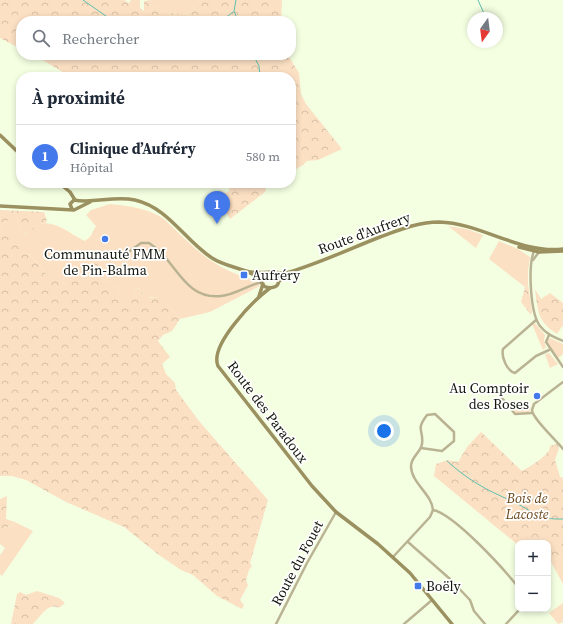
<!DOCTYPE html>
<html lang="fr">
<meta charset="utf-8">
<style>
body{margin:0;font-family:"Source Serif 4",serif;background:#f6f6f7;color:#1f2937}
.controls{position:absolute;right:12px;bottom:12px;display:grid;overflow:hidden;border-radius:8px;box-shadow:0 2px 6px #0003}
.controls button{width:36px;height:36px;display:grid;place-items:center;padding:0;border:0;border-bottom:1px solid #e0e1e3;background:#fff;color:#1f2937;font:20px sans-serif}
.compass{position:absolute;left:467px;top:12px;width:36px;height:36px;border-radius:50%;background:#fff;box-shadow:0 2px 6px #0003;rotate:194deg}
.you{position:absolute;left:384px;top:431px;width:14px;height:14px;margin:-10px;border:3px solid #fff;border-radius:50%;background:#1a73e8;box-shadow:0 0 0 6px #1a73e833}
.badge{display:grid;place-items:center;width:26px;height:26px;border-radius:50%;background:#4379ea;color:#fff;font-size:13px;font-weight:700}
.pin{position:absolute;translate:-50% -33px;filter:drop-shadow(0 1px 2px #0008)}
.pin::after{content:'';position:absolute;top:21px;width:14px;height:12px;background:inherit;clip-path:polygon(0 0,100% 0,50% 100%)}
.list{margin:0;padding:0;list-style:none}
h2{display:flex;justify-content:space-between;align-items:center;height:52px;margin:0;padding:0 16px;font-size:17px}
h2 small{font-size:13px;font-weight:400;color:#747a83}
.list li{display:grid;grid-template-columns:26px 1fr auto;gap:12px;align-items:center;box-sizing:border-box;height:64px;padding:0 16px;border-top:1px solid #e0e1e3}
.list b{display:block;font-size:15px;white-space:nowrap}
.list p{margin:0;font-size:13px;white-space:nowrap;color:#747a83}
.list em{font-size:13px;font-style:normal;color:#747a83}
.icon{flex:none;width:22px;height:22px;fill:none;stroke:currentColor;stroke-width:2;stroke-linecap:round;stroke-linejoin:round}
.map{position:relative;flex:none;width:563px;height:624px;overflow:hidden}
.search{position:absolute;background:#fff;box-shadow:0 2px 6px #0003;left:16px;top:16px;width:280px;height:44px;display:flex;align-items:center;gap:10px;box-sizing:border-box;padding:0 14px;border-radius:16px;color:#747a83;font-size:15px}
.panel{position:absolute;background:#fff;box-shadow:0 2px 6px #0003;left:16px;top:72px;width:280px;height:116px;border-radius:16px}
.map>svg:first-child{display:block}
.green{fill:#fbe0c3}
.forest{fill:url(#forest-crowns)}
.lines{fill:none;stroke-linecap:round;stroke-linejoin:round}
.stream{stroke:#5dc1af;stroke-width:1}
.street{stroke:#bab393;stroke-width:2.5}
.secondary{stroke:#9b9060;stroke-width:3.5}
.poi-dot{fill:#4379ea;stroke:#fff;stroke-width:1.5}
.labels{text-anchor:middle;dominant-baseline:central;stroke-width:3.5;stroke-linejoin:round;paint-order:stroke}
.street-label{font-size:14px;fill:#13160c;stroke:#fff}
.poi-label{font-size:14px;fill:#13160c;stroke:#fff;text-anchor:start}
.park-label{font-size:14px;font-style:italic;fill:#6c481c;stroke:#fff}
</style>
<div class="map">
<svg width="563" height="624" viewBox="0 0 563 624">
<defs>
<pattern id="forest-crowns" width="20" height="18" patternUnits="userSpaceOnUse"><rect width="20" height="18" fill="#fbe0c3"/><path d="M2 6a3 3 0 1 1 6 0M12 15a3 3 0 1 1 6 0" fill="none" stroke="#d6bfa6"/></pattern>
</defs>
<rect width="100%" height="100%" fill="#f4ffe2"/>
<g class="green">
<path d="M150,0h51c-5,2 -4,6 -8,10 -10,9 -31,1 -41,-4z"/>
<path d="M110,204c20,2 37,4 54,15 33,31 48,50 94,62l2,5 -50,26 -30,7 -18,-21c-9,0 -17,0 -22,-9l-3,-1 -3,8 -11,2 -7,-11 -15,-9 -5,-14 -5,2 -3,8 -8,8 -19,2 -12,-7 -18,-21 -9,-4 -22,-21v-3l10,-10h7l4,13 5,3 14,-11 3,1 2,-1c18,2 25,11 40,18l5,-4 6,-11 -10,-11 5,-5z"/>
<path d="M448,226l19,3 16,6 -7,13z"/>
<path d="M499,241l19,8 12,8 -2,14v13l-3,3 -36,-28z"/>
<path d="M535,323l10,12 -1,5 2,8 -3,2 -11,-26z"/>
<path d="M550,338l13,6v10l-5,4 -11,-16z"/>
<path d="M549,353l9,11 -8,4 -5,-14z"/>
<path d="M531,407l-2,5 -14,1 -1,-4z"/>
<path d="M15,522l18,9 -31,45 -2,-2v-19l5,-7 -5,-4v-12h4l3,-5 6,-1z"/>
<path d="M563,556v28l-12,-22z"/>
<path d="M563,603v19l-5,2 -9,-11z"/>
</g>
<g class="forest">
<path d="M0,0h124l5,3 2,-3h9v8l4,3v-10l6,-1 2,6c10,5 32,13 41,4 4,-4 3,-8 8,-10h81l-1,21h-260v28l-21,-11z"/>
<path d="M29,55h259l11,18 2,21 5,10 36,45 -24,11 -11,1 -4,4 -12,7v-95h-220l-30,-18z"/>
<path d="M225,183h46l-4,2 -2,7 -35,27 -4,-7 -4,-2 1,-7 -5,-10 2,-3 6,3 4,-3z"/>
<path d="M0,210l44,2 3,9 -3,3 -4,-1 -13,11 -6,-3 -4,-13h-7l-10,10z"/>
<path d="M0,231l15,6 7,10v5l9,4 18,21h6l6,7h4l2,-5 5,-1 4,4h4l8,-8 3,-8 6,-4 9,6 -5,10 15,9 7,11 5,-2h6l3,-8 4,1 2,5h5l2,4h12l18,21 -8,12 -9,4 -5,6 12,16 -8,7 4,10 9,9 1,7 23,31 69,79 -18,63 2,3 -3,4 -3,10 2,5 -8,15 4,5 -2,4 -25,-13 -24,-21 -12,-5 -22,-15 -35,-28 -58,-25 -40,-22 -14,-4h-12z"/>
<path d="M528,284l4,28 -1,3 -10,-13 4,-15z"/>
<path d="M535,289l6,10 9,-6 13,10v22l-6,9c-20,-13 -19,-23 -22,-45z"/>
<path d="M481,432l41,39c8,-4 29,-17 28,-25l7,-2 2,4 -4,12 5,17 3,1v78l-12,6 -3,-2v-17h-30v2l-84,-69 2,-12 11,-4 11,2 9,-15z"/>
<path d="M7,496l-1,23 9,3 -2,4 -6,1 -3,5h-4v-33z"/>
<path d="M37,591l22,7 6,5 -6,5c-11,-6 -18,8 -26,16h-22l6,-30 3,-2 6,3z"/>
</g>
<g class="lines">
<g class="stream">
<path d="M83,0l30,21"/>
<path d="M236,0l-2,11 4,10"/>
<path d="M478,0l8,18"/>
<path d="M216,21l8,-2 9,-7"/>
<path d="M253,55l6,11 1,11"/>
<path d="M447,461c21,19 39,29 65,40 21,10 25,19 51,18"/>
</g>
<g class="street">
<path d="M534,251c-6,15 -4,62 6,75 6,8 14,11 23,15"/>
<path d="M127,253l14,-10h8c27,16 34,57 72,53 14,-1 27,-11 41,-14"/>
<path d="M533,260l6,-8"/>
<path d="M536,320l-33,29c-2,8 4,22 12,24l21,-17 13,-6"/>
<path d="M549,335l-3,7 17,25"/>
<path d="M563,382l-29,22 -2,6c0,8 24,30 31,39"/>
<path d="M498,393l17,21 17,-1"/>
<path d="M421,448l21,3 12,-10v-9l-19,-18 -8,1c-12,16 -3,14 -5,29 -1,8 -11,13 -11,22 0,17 21,28 22,44 21,4 71,59 85,77"/>
<path d="M408,542l42,37 20,21 4,11 11,13"/>
<path d="M393,557l37,-40 3,-7"/>
<path d="M548,582h1"/>
<path d="M276,624l31,-61 29,-51"/>
<path d="M404,624l28,-24"/>
<path d="M506,624l14,-15"/>
</g>
<g class="secondary">
<path d="M0,135l21,20"/>
<path d="M59,183l11,9 5,8"/>
<path d="M0,206l74,4 16,-8"/>
<path d="M72,209l-2,-5 4,-4c20,4 40,-5 61,0 34,8 49,40 77,58 15,10 36,10 50,22"/>
<path d="M519,247l20,5 24,-1"/>
<path d="M245,271c9,2 16,2 24,1 6,-1 11,2 17,1 32,-9 63,-24 94,-36 19,-7 38,-15 59,-15 43,1 80,32 124,27"/>
<path d="M265,273c-16,19 26,20 10,0"/>
<path d="M279,281l10,-7"/>
<path d="M270,288c-16,12 -61,57 -52,78l94,120 24,26 42,32 32,29 42,51"/>
<path d="M259,296l4,-12"/>
</g>
</g>
<g class="poi-dot">
<circle cx="105" cy="239" r="4"/>
<rect x="240" y="271" width="8" height="8" rx="2"/>
<circle cx="537" cy="396" r="4"/>
<rect x="414" y="582" width="8" height="8" rx="2"/>
</g>
<g class="labels">
<g class="street-label">
<text transform="translate(364 233) rotate(-20)">Route d'Aufrery</text>
<text transform="translate(268 412) rotate(53)">Route des Paradoux</text>
<text transform="translate(297 563) rotate(-62)">Route du Fouet</text>
</g>
<g class="poi-label">
<text x="105" y="254" text-anchor="middle">Communauté FMM<tspan x="105" dy="16">de Pin-Balma</tspan></text>
<text x="252" y="275">Aufréry</text>
<text x="529" y="388" text-anchor="end">Au Comptoir<tspan x="529" dy="16">des Roses</tspan></text>
<text x="426" y="586">Boëly</text>
</g>
<g class="park-label">
<text x="527" y="498">Bois de<tspan x="527" dy="16">Lacoste</tspan></text>
</g>
</g>
</svg>
<div class="controls">
<button>+</button>
<button>−</button>
</div>
<svg class="compass" viewBox="-18 -18 36 36"><path d="M0-13l5 13h-10z" fill="#e53935"/><path d="M0 13l5-13h-10z" fill="#747a83"/></svg>
<div class="you"></div>
<div class="pin badge" style="left:217px;top:224px">1</div>
<div class="search"><svg class="icon" aria-label="search" viewBox="0 0 24 24"><circle cx="10" cy="10" r="6"/><path d="M15 15l6 6"/></svg>Rechercher</div>
<section class="panel">
<h2>À proximité<small></small></h2>
<ul class="list">
<li><span class="badge">1</span><div><b>Clinique d’Aufréry</b><p>Hôpital</p></div><em>580 m</em></li>
</ul>
</section>
</div>
